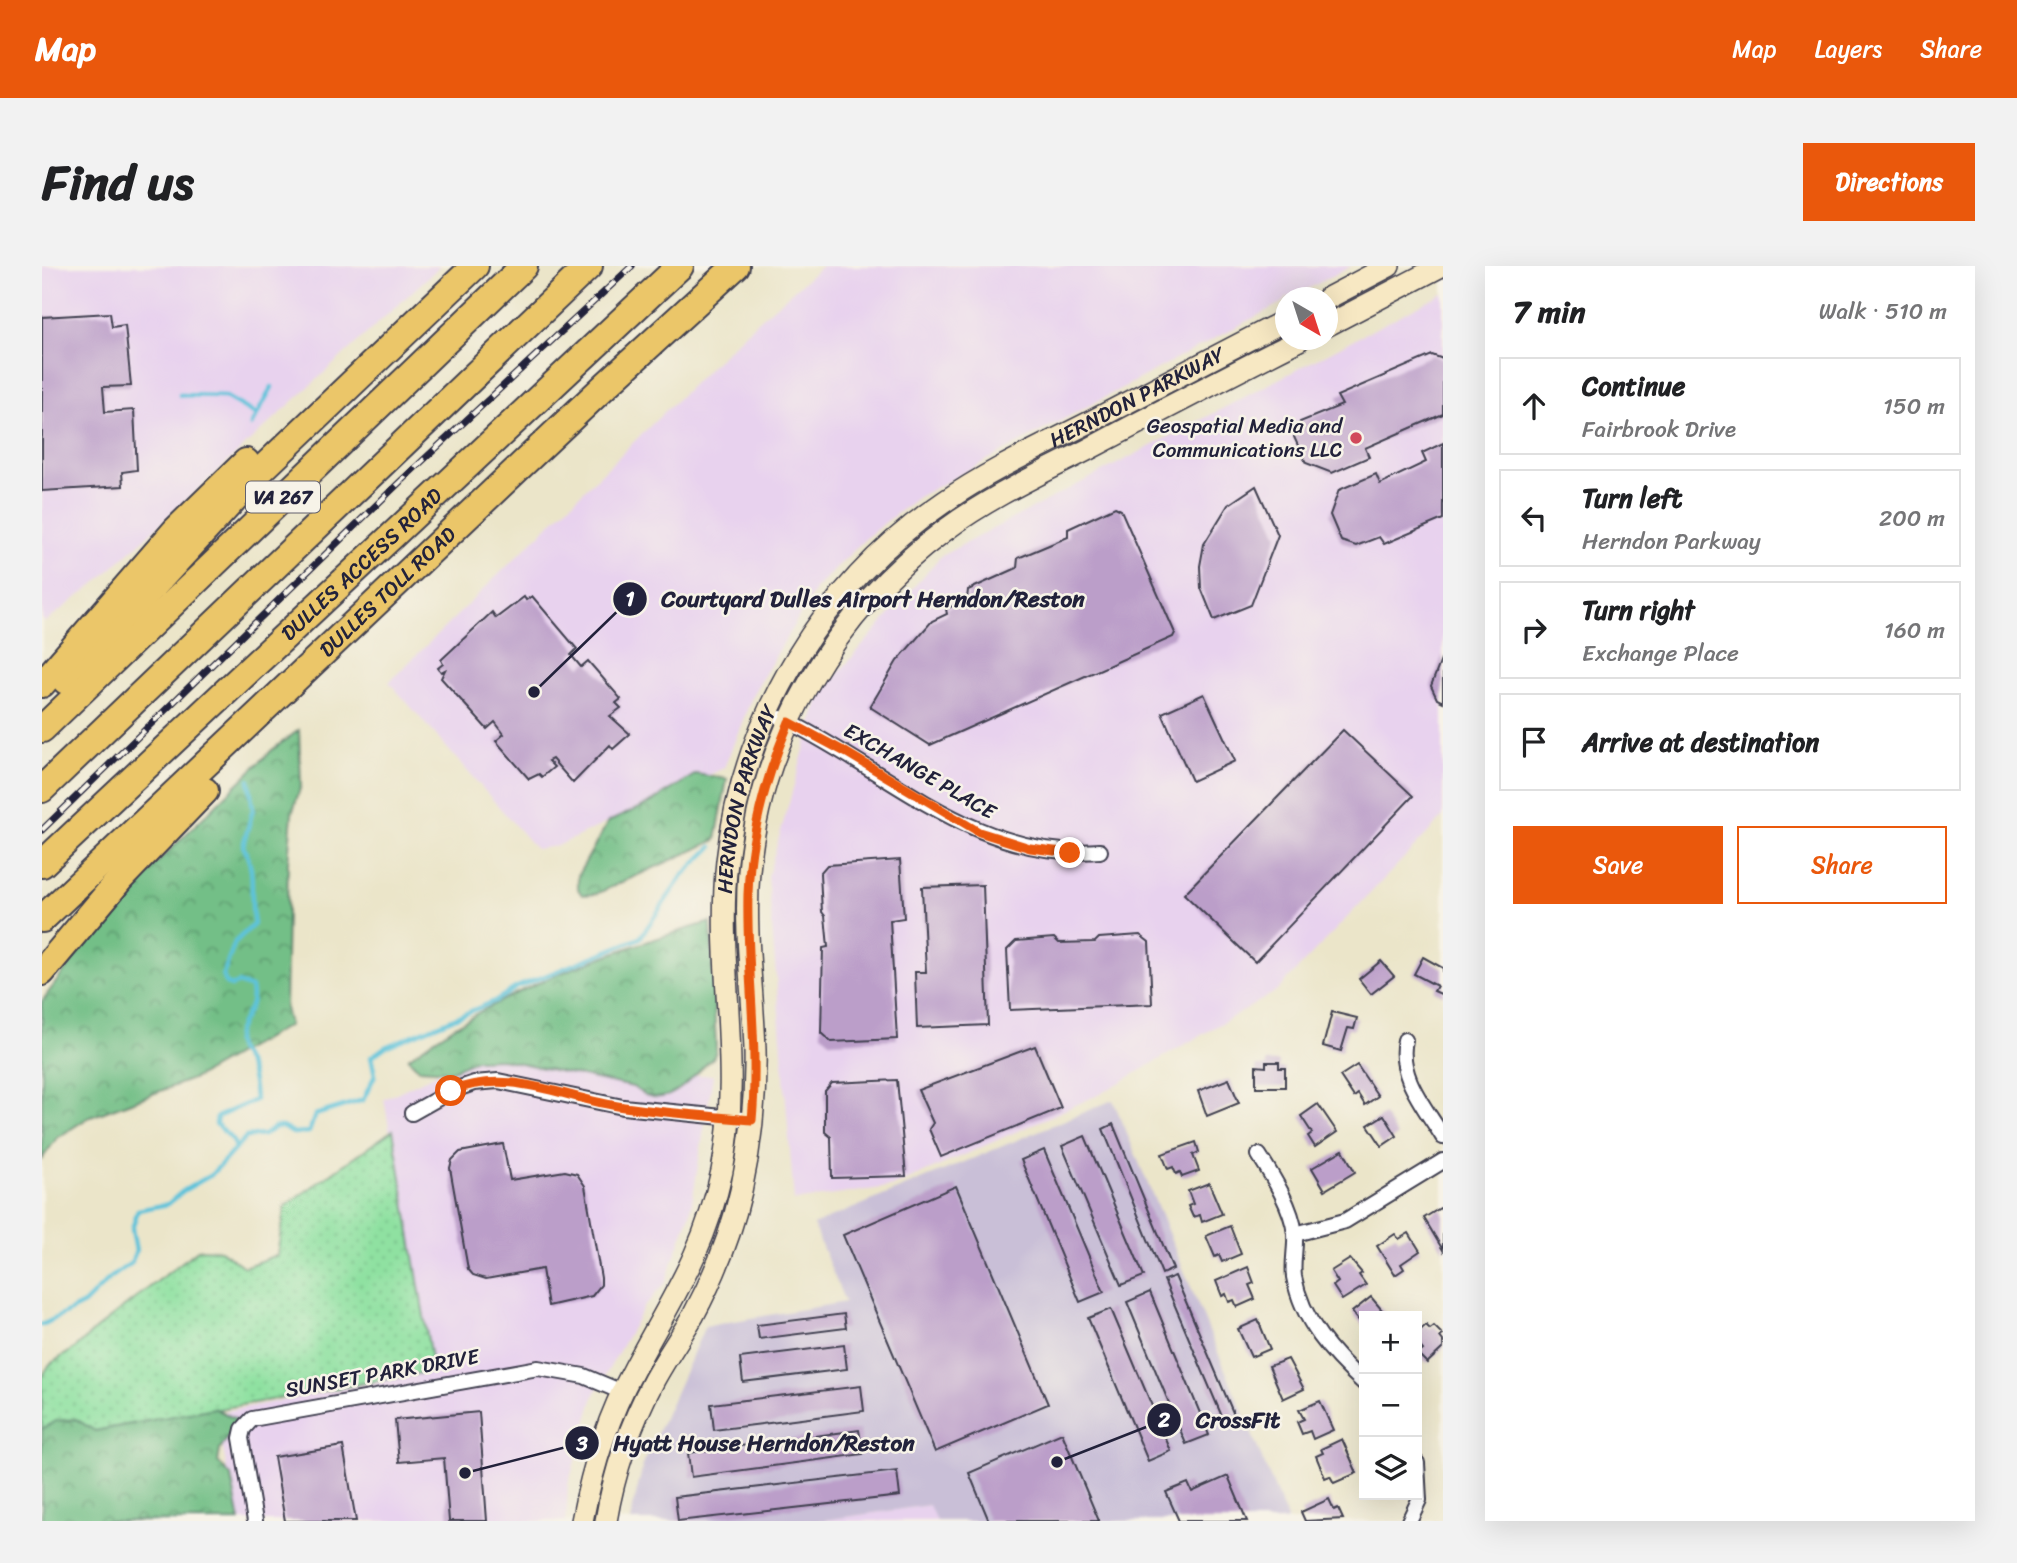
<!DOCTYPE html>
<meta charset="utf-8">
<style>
body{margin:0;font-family:Sriracha,sans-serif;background:#f2f2f2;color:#202124}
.controls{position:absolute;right:21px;bottom:21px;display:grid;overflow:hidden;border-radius:0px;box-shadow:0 7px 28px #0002}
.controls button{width:63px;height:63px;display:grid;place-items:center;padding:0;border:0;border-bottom:2px solid #e0e0e0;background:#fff;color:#202124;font:35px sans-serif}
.compass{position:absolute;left:1233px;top:21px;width:63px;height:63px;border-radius:50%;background:#fff;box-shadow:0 7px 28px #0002;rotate:141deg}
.stop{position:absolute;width:21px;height:21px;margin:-16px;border:5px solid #ea580c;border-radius:50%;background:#fff}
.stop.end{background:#ea580c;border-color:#fff;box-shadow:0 2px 7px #0008}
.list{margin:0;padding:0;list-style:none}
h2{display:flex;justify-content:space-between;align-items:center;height:91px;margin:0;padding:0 28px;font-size:30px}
h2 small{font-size:23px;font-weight:400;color:#757577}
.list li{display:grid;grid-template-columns:46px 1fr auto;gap:21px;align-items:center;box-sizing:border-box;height:98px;margin:0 14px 14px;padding:0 14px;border:2px solid #e0e0e0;border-radius:0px}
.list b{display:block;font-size:26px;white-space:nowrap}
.list p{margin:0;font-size:23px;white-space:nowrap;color:#757577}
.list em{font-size:23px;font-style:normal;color:#757577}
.actions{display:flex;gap:14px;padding:21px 28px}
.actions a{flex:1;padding:16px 0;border:2px solid #ea580c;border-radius:0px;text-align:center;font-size:24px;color:#ea580c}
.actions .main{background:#ea580c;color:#fff}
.icon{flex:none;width:38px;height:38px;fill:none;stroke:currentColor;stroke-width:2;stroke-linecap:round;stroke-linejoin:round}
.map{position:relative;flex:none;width:1401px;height:1255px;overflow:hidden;border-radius:0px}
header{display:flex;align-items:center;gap:42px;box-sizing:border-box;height:98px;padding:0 35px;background:#ea580c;color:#fff}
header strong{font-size:33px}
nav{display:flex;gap:38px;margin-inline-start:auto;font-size:24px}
.intro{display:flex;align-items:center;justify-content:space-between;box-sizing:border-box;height:168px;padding:0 42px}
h1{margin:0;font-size:49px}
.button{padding:18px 32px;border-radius:0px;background:#ea580c;color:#fff;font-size:24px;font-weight:700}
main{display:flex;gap:42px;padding:0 42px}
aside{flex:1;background:#fff;border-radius:0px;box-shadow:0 7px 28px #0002}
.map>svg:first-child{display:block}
.built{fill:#e8d2ee}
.industrial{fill:#c9bfd7}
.grass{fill:url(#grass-dots);stroke:#58826e;stroke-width:2}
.forest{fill:url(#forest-crowns);stroke:#4a7061;stroke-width:2}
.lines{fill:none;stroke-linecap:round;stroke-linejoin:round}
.stream{stroke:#5dc3da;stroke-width:4.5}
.building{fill:#bb9ec9}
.street-casing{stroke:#403f50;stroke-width:18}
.secondary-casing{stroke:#403f50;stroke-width:24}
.highway-casing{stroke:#403f50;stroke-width:30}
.street{stroke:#fff;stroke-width:14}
.secondary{stroke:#f7e8c3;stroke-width:21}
.highway{stroke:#ebc669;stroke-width:26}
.rail-casing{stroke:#22223b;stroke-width:7}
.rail{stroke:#f7f3e8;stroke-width:4.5;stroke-dasharray:13;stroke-linecap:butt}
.route{stroke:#ea580c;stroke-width:9}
.poi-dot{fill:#d1495b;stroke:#f7f3e8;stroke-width:2.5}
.labels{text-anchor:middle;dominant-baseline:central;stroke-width:5;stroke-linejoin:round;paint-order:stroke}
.shield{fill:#f7f3e8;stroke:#62616f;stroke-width:2}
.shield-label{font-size:19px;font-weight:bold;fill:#22223b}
.street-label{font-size:21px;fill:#22223b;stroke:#f7f3e8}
.poi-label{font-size:21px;fill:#22223b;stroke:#f7f3e8;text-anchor:end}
.leader{fill:none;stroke:#22223b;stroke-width:2.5}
.callout-dot{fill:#22223b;stroke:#f7f3e8;stroke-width:2.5}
.mark-label{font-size:21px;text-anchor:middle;font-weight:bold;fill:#fff}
.callout-label{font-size:23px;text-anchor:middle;font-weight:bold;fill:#22223b;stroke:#f7f3e8;stroke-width:5;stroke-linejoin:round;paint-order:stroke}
</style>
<header>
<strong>Map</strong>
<nav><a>Map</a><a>Layers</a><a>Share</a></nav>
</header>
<div class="intro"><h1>Find us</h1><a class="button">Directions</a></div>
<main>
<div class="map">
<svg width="1401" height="1255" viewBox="0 0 1401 1255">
<defs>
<pattern id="grass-dots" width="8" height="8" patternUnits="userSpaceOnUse" patternTransform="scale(1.75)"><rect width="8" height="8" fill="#8fe1a1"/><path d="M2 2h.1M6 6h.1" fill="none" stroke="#7bc18c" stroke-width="1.8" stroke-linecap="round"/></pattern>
<pattern id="forest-crowns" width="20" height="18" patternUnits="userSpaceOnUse" patternTransform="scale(1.75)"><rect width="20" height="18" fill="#73bf87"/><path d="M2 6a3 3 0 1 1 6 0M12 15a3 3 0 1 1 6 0" fill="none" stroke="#5e9b70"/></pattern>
</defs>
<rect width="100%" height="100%" fill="#f7f3e8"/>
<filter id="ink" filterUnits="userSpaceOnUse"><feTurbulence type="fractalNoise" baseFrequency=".0143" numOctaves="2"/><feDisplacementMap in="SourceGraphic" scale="14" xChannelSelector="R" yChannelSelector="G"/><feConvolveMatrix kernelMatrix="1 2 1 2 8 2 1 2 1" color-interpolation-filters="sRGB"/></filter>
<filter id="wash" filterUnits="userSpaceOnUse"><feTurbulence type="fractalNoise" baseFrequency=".00686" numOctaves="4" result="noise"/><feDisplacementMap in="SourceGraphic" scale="28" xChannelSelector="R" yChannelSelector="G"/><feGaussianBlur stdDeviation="1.57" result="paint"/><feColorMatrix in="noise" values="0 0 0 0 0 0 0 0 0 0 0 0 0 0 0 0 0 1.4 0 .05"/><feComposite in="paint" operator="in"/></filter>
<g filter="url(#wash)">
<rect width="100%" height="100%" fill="#ebe5c9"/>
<g class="built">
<path d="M0,0h398l-345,318 -50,38 -3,-3z"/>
<path d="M780,0h530l-60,31 -6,1 -1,3 -367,196 -50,39 -52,52 -62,104 -30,76 -167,78 -21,3 -147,-167 363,-356z"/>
<path d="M1401,27v524l-166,174 -177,103 -205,92 -101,15 -26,-325 52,-182 121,-138z"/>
<path d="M452,780l139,31 80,-2 -23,139 -25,69 -22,25 -49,88 -26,89 -2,36h-329l-21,-108 216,-41 -48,-273z"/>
<path d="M888,1239l6,16h-119z"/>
</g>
<path class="industrial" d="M1071,834l175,421h-352l-7,-16 -112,16h-187l13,-56 62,-139 140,-24 -32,-77z"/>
<path class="grass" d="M351,864l40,241 -338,60 -39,-10 -14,8v-52l8,-13 27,-17 19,-18 103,-80 21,1 24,17 33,-12 8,-49z"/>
<g class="forest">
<path d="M257,464l2,55 -9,29 -4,48 -3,146 4,17 -94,53 -107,40 -31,20 -15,21v-158l72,-96 158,-155z"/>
<path d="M654,508l31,5 -11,61 -120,54 -14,1 -4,-6v-14l30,-53 42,-19z"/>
<path d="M669,656l5,129 -3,7c-24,20 -46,58 -80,29l-132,-28 -25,1 -26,11 -31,-2 -11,-11c88,-66 198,-106 303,-136z"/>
<path d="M172,1142l24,12 -18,30 -2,12 13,14 9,45h-198v-92l14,-8 20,-2 19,12z"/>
</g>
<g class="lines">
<g class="stream">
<path d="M138,129l44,1 33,19"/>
<path d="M209,159l21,-38"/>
<path d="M193,880l-3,-7 -16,-15 1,-7 38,-17c-1,-12 -2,-26 -8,-37 -4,-9 -12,-12 -11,-24 2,-21 20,-27 15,-51l-13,-5 -6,3 -6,-2 -3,-9 12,-33 19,-18c-6,-29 4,-51 -11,-78l10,-37 -4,-29"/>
<path d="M0,1059l42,-21 25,-25 22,-16 5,-12 -4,-22 6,-19 30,-6 15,-13 28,-16 35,-38 18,-2 11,-8h7l11,6 16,-1 6,-17 48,-15 12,-25 -4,-18 14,-10 110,-46 22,-14 123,-49 43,-63 29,-28"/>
</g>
</g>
<g id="blocks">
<g class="building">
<path d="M68,47l2,14 13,-2 6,61 -28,1 2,25 29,-2 3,60 -15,2 1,14 -81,5v-174z"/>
<path d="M1390,89l11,4v55l-78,34 4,9 -37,16 -26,-10 -12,-26 6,-15 42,-17 -5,-9z"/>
<path d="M1401,177v76l-59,25 -5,-7 -23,9 -15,-5 -11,-26 9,-25 37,-16 4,10 46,-22 -4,-9z"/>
<path d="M1214,220l22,49 -27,70 -37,15 -13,-32 -1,-22 4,-22 24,-39z"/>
<path d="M1073,241l6,3 54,123 -2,4 -243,108 -60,-38 27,-46 35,-40 15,-7 -1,-5 21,-10 1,-9 49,-22 1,-10 50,-21v-8z"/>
<path d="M490,330l45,53 -6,6 10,12 7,-6 33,38 -5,4 5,5 -11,8 20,18 -17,15 -3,-4 -37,38 -21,-24 -4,2 6,6 -12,10 -3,-3 -10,5 -33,-38 8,-7 -9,-12 -8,7 -46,-51 4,-8 -4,2 -3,-4 5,-4 -2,-4 51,-48 4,6 28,-21 2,3z"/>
<path d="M1401,389v47l-6,-3 -6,-13z"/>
<path d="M1162,428l31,67 -43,20 -30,-68z"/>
<path d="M1301,464l70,66 -158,166 -71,-68z"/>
<path d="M858,594l4,58 -14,2 7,119 -66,3 -10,-9 2,-85 5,-1 -3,-31 -3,-4 -2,-39 7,-8z"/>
<path d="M941,619l5,140 -71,3 -2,-56h11l-4,-85z"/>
<path d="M1098,669l9,7 3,62 -142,6 -3,-60 9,-9 38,-3 5,5 36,-1 4,-4z"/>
<path d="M1381,691l20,11v27l-9,-4 3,-5 -23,-12z"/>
<path d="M1339,695l13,15 -23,18 -12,-15z"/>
<path d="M1290,746l25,6 -3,11 -6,-1 -7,23 -18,-5z"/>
<path d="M993,780l26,62 -120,49 -12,-28 4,-6 -15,-33z"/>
<path d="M1224,796h13v6h6v19h-29v-21l10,1z"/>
<path d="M1315,799l21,31 -13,9 -7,-11 -4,3 -14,-21z"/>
<path d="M1187,813l10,24 -32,13 -9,-25z"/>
<path d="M855,814l9,96 -74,2 -1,-41 -6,-5v-41l7,-8z"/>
<path d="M1276,838l19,28 -22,15 -7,-11 4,-3 -11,-17z"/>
<path d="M1342,849l13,21 -15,10 -14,-21z"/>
<path d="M1071,858l60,145 -11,5 -59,-145z"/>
<path d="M1043,870l59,140 -23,9 -59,-139z"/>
<path d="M1154,876l3,10 -6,3 6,16 -17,6 -2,-5 -4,2 -3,-7 -5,2 -6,-15z"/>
<path d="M461,878l7,36 55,-9 12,3 8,12 16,92v7l-9,11 -44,10 -6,-37 -56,10 -13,-4 -5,-6 -18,-101 2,-8 8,-8z"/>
<path d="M1002,884l60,142 -24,10 -59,-142z"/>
<path d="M1301,884l12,22 -30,18 -13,-22z"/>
<path d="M1167,917l13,31 -20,8 -2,-7 -7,2 -5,-11 5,-2 -5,-13z"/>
<path d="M914,920l92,218 -113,48 -92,-217z"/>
<path d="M1398,942l3,4v38l-19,-32z"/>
<path d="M1188,960l11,28 -19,8 -3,-7 -4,2 -9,-21z"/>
<path d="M1367,967l11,18 -19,13 3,5 -9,6 -18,-29 18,-12 4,5z"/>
<path d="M1308,993l12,14 -3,2 7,10 -24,15 -9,-14 5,-4 -7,-11z"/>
<path d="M1206,1001l6,16 -5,2 6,14 -18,8 -3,-7 -5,2 -3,-8 -4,2 -6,-15z"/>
<path d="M1133,1010l62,146 -11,4 -62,-146z"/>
<path d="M1108,1026l59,143 -23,9 -59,-142z"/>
<path d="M1329,1031l16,19h-23v11l-12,-15z"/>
<path d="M1069,1043l60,142 -23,10 -60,-143z"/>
<path d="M802,1048l2,14 -87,11 -2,-14z"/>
<path d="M1216,1054l12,29 -19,8 -13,-28z"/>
<path d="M1384,1059l4,4 4,-3 9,9 -3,2 3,4v7l-16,15 -9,-9 5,-4 -6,-7v-10z"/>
<path d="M802,1079l3,24 -104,13 -3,-24z"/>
<path d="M1246,1093l16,30 -21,10 -14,-33z"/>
<path d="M819,1120l3,25 -150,19 -3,-26z"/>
<path d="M1278,1135l13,29 -20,9 -3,-8 -8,3 -5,-12 7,-3 -5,-9z"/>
<path d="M437,1146l8,109h-38l-5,-63 -45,4 -4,-42z"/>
<path d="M817,1164l4,24 -172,23 -3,-24z"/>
<path d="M1020,1167l37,88h-110l-20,-48z"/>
<path d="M1300,1173l15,34 -23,10 -4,-7 -5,2 -9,-22 7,-3 -2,-4z"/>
<path d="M301,1180l13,75h-71l-11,-64z"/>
<path d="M855,1205l3,25 -222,25 -3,-24z"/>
<path d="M1186,1210l19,45h-68l-13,-29 22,-9 4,9z"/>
<path d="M1287,1233l5,11 4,-2 5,11 -38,2 -4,-9z"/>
</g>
</g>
</g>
<g filter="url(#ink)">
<use href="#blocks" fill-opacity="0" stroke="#403f50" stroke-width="2"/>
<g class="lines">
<g class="street-casing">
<g id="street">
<path d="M739,452c107,51 193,143 319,133"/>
<path d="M1363,774c-8,36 20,67 38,97"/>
<path d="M370,847l39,-22 23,-8 24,-2 125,26 129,13"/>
<path d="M1217,889c14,22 33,52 36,79 1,14 -3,28 -1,43 8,44 38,77 70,106"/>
<path d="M1253,968l50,-13 98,-60"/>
<path d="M213,1255l-14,-83 2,-9 9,-10 286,-51 46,8 38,16"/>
<path d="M1367,1255l10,-21 -2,-37"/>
</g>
</g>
<g class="secondary-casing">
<g id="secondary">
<path d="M1286,32l61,-32"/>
<path d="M1286,59l113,-59"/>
<path id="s1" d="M540,1255c10,-52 25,-103 51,-150 38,-72 71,-117 89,-200 21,-103 -6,-207 5,-310 16,-144 97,-278 217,-359 46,-32 97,-55 146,-80 65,-34 130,-68 196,-102"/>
<path d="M564,1255c8,-48 25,-98 48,-141 12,-22 26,-42 39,-64 21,-39 38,-81 48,-125 10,-46 15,-93 14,-141 -2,-60 -11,-119 -6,-179 12,-135 87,-260 195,-340 44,-33 94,-56 143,-81 70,-37 141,-74 212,-110"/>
</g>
</g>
<g class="highway-casing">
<g id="highway">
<path d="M24,415l190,-206 219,-209"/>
<path d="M0,418l133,-153 71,-69"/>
<path d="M0,463l482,-463"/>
<path d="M0,523l547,-523"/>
<path id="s2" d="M0,598l638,-598"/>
<path id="s3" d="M0,653l564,-534 130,-119"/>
<path d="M0,706l79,-94 84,-87"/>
</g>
</g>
<use href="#street" class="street"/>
<use href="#secondary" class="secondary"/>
<use href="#highway" class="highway"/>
<g class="rail-casing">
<path id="rail" d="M0,564l361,-351 229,-213"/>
</g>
<use href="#rail" class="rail"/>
</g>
</g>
<g class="lines" filter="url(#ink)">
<path class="route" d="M409,825c61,-24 112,8 173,16 42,6 86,9 128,13 7,-76 -6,-151 -4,-226 2,-60 18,-117 41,-172l58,31 132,79 51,16 40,5"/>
</g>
<circle class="poi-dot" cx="1314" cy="172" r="7"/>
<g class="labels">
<rect class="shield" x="204" y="215.5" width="74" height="31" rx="5"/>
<g class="shield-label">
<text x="241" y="231">VA 267</text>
</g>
<g class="street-label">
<text stroke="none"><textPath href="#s1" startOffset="1342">HERNDON PARKWAY</textPath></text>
<text stroke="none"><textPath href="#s2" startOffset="438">DULLES ACCESS ROAD</textPath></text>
<text stroke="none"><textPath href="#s3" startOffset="476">DULLES TOLL ROAD</textPath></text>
<text transform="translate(878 505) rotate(30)">EXCHANGE PLACE</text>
<text stroke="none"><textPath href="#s1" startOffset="754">HERNDON PARKWAY</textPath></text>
<text transform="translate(340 1107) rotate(-10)">SUNSET PARK DRIVE</text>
</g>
<g class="poi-label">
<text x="1300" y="160">Geospatial Media and<tspan x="1300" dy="24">Communications LLC</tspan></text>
</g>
</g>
<path class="leader" d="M492 426L588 333M1015 1196L1122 1154M423 1207L540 1177"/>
<g class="callout-dot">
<circle cx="492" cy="426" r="7"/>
<circle cx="1015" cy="1196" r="7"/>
<circle cx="423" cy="1207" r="7"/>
<circle cx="588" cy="333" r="18"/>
<circle cx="1122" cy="1154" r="18"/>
<circle cx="540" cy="1177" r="18"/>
</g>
<g class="mark-label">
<text x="588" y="340">1</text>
<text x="1122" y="1161">2</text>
<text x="540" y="1185">3</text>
</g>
<g class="callout-label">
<text x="831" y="341">Courtyard Dulles Airport Herndon/Reston</text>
<text x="1196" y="1162">CrossFit</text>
<text x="722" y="1185">Hyatt House Herndon/Reston</text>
</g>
</svg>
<div class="controls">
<button>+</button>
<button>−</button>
<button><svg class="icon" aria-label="layers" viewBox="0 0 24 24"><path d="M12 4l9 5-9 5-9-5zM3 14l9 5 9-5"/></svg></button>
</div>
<svg class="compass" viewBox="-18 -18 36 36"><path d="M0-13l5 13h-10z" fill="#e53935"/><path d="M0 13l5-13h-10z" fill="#757577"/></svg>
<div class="stop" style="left:409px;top:825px"></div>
<div class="stop end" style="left:1028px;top:587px"></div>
</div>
<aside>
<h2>7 min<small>Walk · 510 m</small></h2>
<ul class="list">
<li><svg class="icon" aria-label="ahead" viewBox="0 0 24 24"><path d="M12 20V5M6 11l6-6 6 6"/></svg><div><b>Continue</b><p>Fairbrook Drive</p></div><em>150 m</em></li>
<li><svg class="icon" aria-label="left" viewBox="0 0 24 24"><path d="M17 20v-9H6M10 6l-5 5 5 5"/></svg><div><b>Turn left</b><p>Herndon Parkway</p></div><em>200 m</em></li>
<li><svg class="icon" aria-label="right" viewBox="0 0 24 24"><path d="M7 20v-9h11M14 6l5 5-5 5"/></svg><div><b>Turn right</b><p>Exchange Place</p></div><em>160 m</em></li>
<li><svg class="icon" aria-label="arrive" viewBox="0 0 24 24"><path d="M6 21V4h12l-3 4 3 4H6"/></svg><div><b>Arrive at destination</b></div></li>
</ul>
<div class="actions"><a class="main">Save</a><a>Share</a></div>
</aside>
</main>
